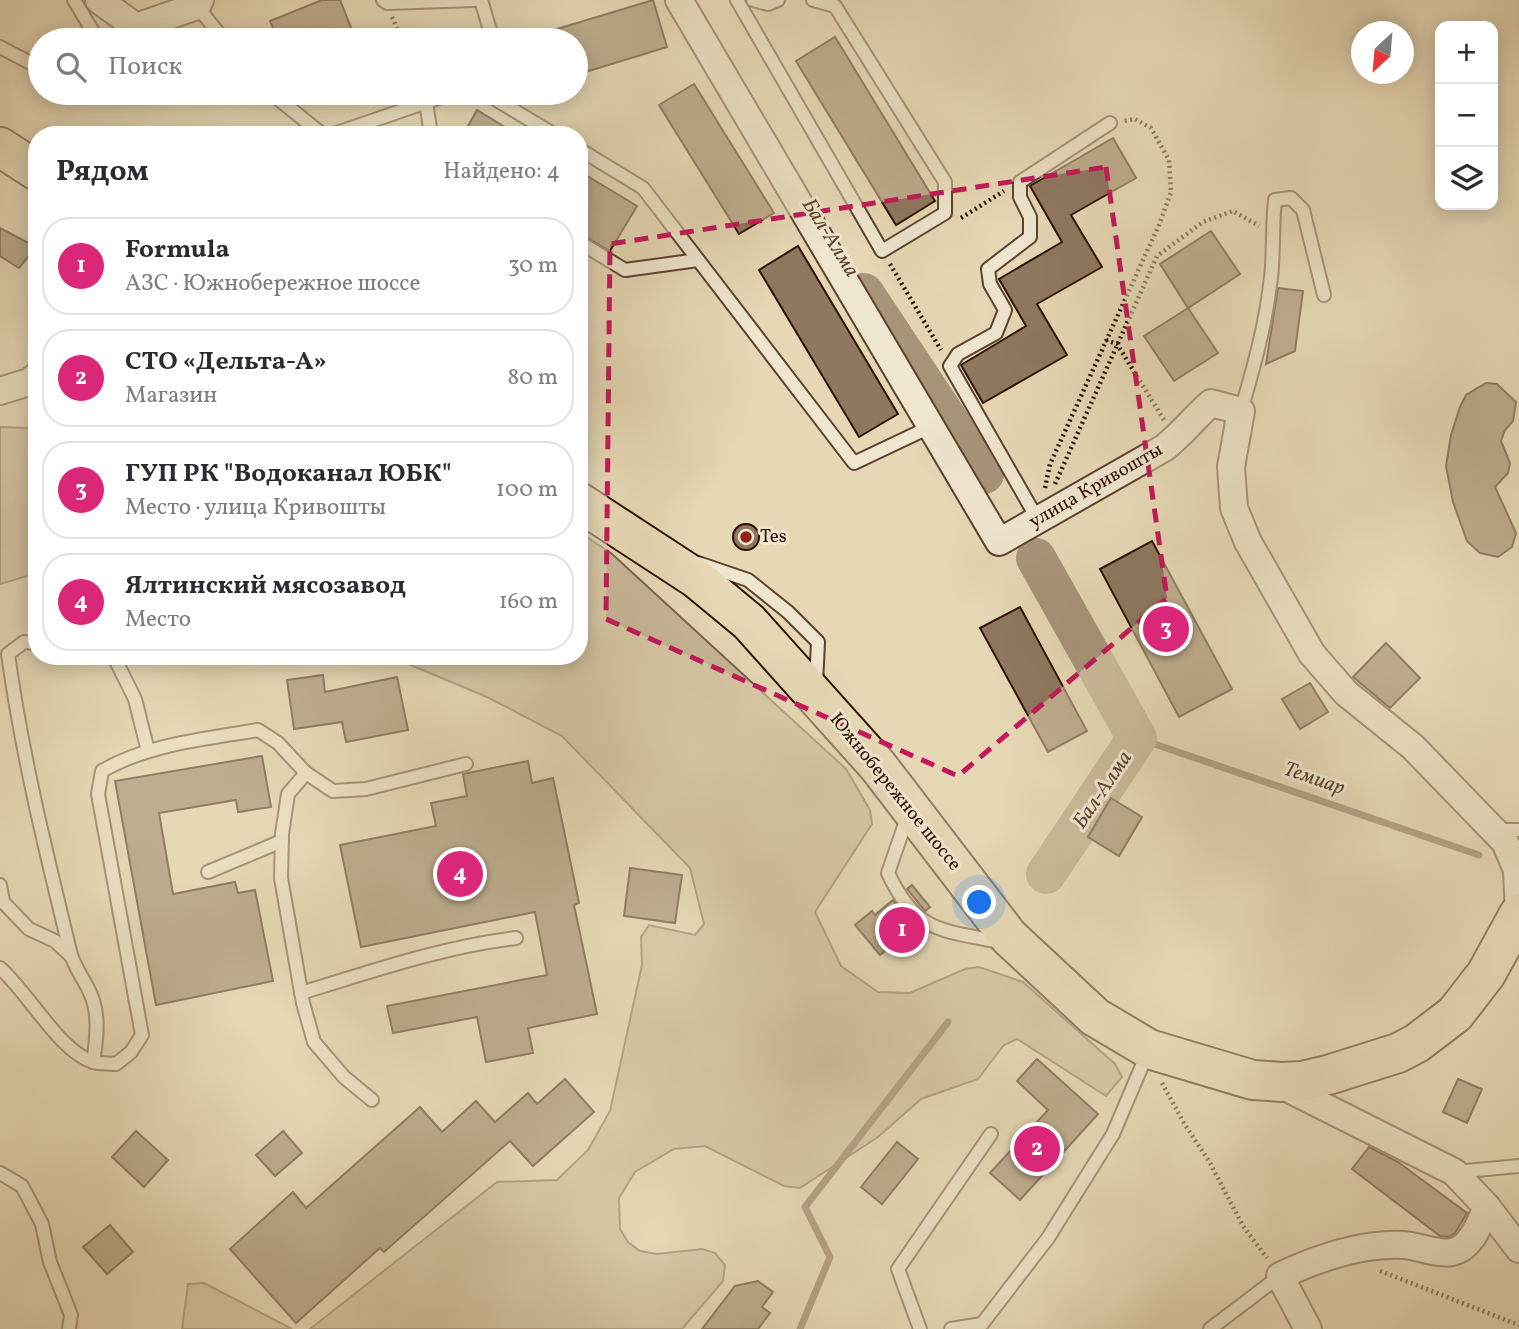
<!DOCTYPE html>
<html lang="ru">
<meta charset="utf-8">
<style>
body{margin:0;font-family:Vollkorn,serif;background:#f2f2f3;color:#2b2b33}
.controls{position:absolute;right:21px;top:21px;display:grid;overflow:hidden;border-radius:14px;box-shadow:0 4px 18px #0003}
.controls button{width:63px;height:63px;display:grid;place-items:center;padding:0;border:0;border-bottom:2px solid #e1e1e2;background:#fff;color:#2b2b33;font:35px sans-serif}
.compass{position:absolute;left:1351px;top:21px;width:63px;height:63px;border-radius:50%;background:#fff;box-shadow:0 4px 18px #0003;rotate:206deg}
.you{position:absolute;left:980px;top:903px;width:24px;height:24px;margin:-18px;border:5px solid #fff;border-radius:50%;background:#1a73e8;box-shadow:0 0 0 10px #1a73e833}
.badge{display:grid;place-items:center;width:46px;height:46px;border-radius:50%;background:#db2777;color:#fff;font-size:23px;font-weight:700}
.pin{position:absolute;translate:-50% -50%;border:4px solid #fff;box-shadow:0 2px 7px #0006}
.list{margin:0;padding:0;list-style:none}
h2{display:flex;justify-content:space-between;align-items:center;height:91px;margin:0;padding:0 28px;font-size:30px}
h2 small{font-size:23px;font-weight:400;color:#7c7c81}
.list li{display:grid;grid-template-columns:46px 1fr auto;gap:21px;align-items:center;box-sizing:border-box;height:98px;margin:0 14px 14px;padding:0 14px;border:2px solid #e1e1e2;border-radius:28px}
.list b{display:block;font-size:26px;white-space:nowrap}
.list p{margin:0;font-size:23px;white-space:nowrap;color:#7c7c81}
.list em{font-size:23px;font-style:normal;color:#7c7c81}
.icon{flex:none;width:38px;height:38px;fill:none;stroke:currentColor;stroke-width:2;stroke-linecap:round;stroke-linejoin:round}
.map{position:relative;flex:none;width:1519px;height:1329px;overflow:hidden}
.search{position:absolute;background:#fff;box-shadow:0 4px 18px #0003;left:28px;top:28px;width:560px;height:77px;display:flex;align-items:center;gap:18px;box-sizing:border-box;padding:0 24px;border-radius:38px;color:#7c7c81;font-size:26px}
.panel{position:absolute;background:#fff;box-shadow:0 4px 18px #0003;left:28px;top:126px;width:560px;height:539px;border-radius:28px}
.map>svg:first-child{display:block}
.green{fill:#c7b697;stroke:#7b634e;stroke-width:2}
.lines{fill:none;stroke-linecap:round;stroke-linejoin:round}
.stream{stroke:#785f4a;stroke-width:7}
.river{stroke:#a89479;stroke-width:40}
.building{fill:#8e7860;stroke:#2f1004;stroke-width:2}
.lane-casing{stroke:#5d4230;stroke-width:16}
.street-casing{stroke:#5d4230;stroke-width:30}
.highway-casing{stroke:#2f1004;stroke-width:42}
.path{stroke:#2f1004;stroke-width:4.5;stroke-dasharray:2 3.5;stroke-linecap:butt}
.lane{stroke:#efe6cf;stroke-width:12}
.street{stroke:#efe6cf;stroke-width:26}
.highway{stroke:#e6d8b5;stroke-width:38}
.marked{fill:none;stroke:#c2185b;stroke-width:5;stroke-dasharray:14 9;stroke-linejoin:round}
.poi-dot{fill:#8f2418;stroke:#efe6cf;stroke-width:2.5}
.labels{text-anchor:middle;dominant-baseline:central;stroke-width:6;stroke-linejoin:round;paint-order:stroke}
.street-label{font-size:19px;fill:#2f1004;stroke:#efe6cf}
.poi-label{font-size:19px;fill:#2f1004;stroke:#efe6cf;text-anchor:start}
.water-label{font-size:21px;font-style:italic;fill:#5f4533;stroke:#efe6cf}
</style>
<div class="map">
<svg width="1519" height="1329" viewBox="0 0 1519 1329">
<rect width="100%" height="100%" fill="#e6d8b5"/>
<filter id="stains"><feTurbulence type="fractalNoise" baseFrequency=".00286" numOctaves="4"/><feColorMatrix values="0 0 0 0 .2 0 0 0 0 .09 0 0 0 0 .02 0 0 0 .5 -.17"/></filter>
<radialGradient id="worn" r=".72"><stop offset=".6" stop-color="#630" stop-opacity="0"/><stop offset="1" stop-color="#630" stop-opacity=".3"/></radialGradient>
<g class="green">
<path d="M37,426v147l-37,11v-157l30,1z"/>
<path d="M579,532l32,21 235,216 24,41 2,14 -57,88 26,54 37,26 32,1 55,-24 14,-2 44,15 92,82 7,13 -16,19 -89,-57 -13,6 -26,34 -57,20 -43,38 -78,51 -16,-2 -79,-40 -31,3 -39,23 -16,26 1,31 8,13 12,9 17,3 45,-5 13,4 10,12 -2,16 -41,48h-372l187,-147 60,-2 31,-30 22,-39 32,-146 -1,-28 8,-12 46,10 9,-11 -14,-56 -128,-132 -75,-39 -98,-41h190z"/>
<path d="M204,1283l88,46h-110l6,-45z"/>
</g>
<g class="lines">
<g class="stream">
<path d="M1137,738l342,117"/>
<path d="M800,1329l30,-72 -25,-50 143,-185"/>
</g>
<g class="river">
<path d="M864,293l120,181"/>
<path d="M1036,558l101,180 -91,136"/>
</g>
</g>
<g class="building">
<path d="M322,0h18l16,40h-78l-8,-19z"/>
<path d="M653,0l14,47 -91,28v-35h-41l-1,-4z"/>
<path d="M835,37l100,164 -39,24 -100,-164z"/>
<path d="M694,84l80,129 -35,21 -80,-129z"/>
<path d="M477,110l41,25h-55z"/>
<path d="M1113,138l23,40 -65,37 31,52 -65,37 30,51 -84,48 -22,-38 65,-39 -27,-47 63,-37 -32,-56z"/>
<path d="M579,171l58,35 -27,45 -31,-18z"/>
<path d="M0,228l36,19 -17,21 -19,-12z"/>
<path d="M1211,231l29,43 -52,34 -28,-44z"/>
<path d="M798,246l100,168 -39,23 -100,-167z"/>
<path d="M1278,288l25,3 -8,60 -29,13z"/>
<path d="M1188,308l30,45 -44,28 -30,-45z"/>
<path d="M1486,383l11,1 19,18 -3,19 -8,9 -4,11 9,22 -2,10 -13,14 21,46 -4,14 -14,10 -18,-4 -13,-12 -14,-39 -7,-36 5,-31 9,-28 6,-12z"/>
<circle cx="746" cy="537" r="13"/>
<path d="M1152,541l80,148 -53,28 -79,-148z"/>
<path d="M1020,607l67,124 -39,21 -68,-124z"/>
<path d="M1386,643l34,35 -30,30 -37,-31z"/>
<path d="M323,675l2,17 72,-15 11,53 -62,12 -4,-20 -48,7 -7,-49z"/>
<path d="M1310,683l18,29 -28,17 -18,-30z"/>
<path d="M262,756l9,51 -33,5 -2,-12 -77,13 14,81 62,-12 3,11 17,-3 18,91 -117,24 -41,-224z"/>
<path d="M528,761l4,22 21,-5 26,125 -5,2 23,109 -69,14 5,25 -47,9 -9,-45 -84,16 -6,-27 160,-31 -12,-63 -174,35 -21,-102 96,-19 -5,-23 36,-7 -4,-22z"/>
<path d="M1111,798l31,19 -23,39 -31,-19z"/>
<path d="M630,868l52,7 -7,48 -51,-7z"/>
<path d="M912,885l18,22 -5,4 -18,-22z"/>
<path d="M893,900l18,22 -19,15 4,5 -16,13 -25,-30 17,-14 3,4z"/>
<path d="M1037,1059l61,55 -78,86 -30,-27 58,-63 -31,-29z"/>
<path d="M565,1079l29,33 -61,54 -23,-25 -126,111 -4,-4 -84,75 -66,-74 63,-57 13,16 114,-101 22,25 34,-31 19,21 33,-29 9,11z"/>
<path d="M1458,1079l24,10 -15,34 -24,-11z"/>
<path d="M136,1131l32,29 -24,27 -32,-30z"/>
<path d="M283,1131l19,22 -27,23 -19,-21z"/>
<path d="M897,1142l21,17 -36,45 -21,-17z"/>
<path d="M1369,1147l29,15 69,51 -12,20 -6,4 -9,-1 -88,-67z"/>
<path d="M110,1225l23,27 -26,22 -24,-27z"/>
<path d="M758,1281l15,11 -11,15 8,6 -12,16h-56l33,-43z"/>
</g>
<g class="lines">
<g class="lane-casing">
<g id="lane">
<path d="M74,0l24,40"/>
<path d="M383,0l4,3 87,-3"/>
<path d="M481,0l12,40"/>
<path d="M737,0l145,251 63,-38v-31l-110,-176 -22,-6"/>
<path d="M753,0l15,4 10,-4"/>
<path d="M197,6l27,34"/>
<path d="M0,47l40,21"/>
<path d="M271,93l52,42"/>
<path d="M485,93l70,42"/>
<path d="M426,102l5,33"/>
<path d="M331,135l122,-42"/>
<path d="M579,149l64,39 211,275 78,-37"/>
<path d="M579,242l46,28 73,-10"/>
<path d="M1241,411c13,-45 25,-87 30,-134 3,-25 1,-51 4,-77l16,-2 12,12 21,85"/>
<path d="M1038,520l-88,-154 8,-12 38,-21 9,-23 -15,-26 -2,-15 42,-32v-20l-10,-20v-15l90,-59"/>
<path d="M698,563l50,17 40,32 30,30 -2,42"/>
<path d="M37,643l-13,-1 -16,12c14,101 38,198 62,297 4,19 20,34 24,53 5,18 2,40 -1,58"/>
<path d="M106,656l9,3 20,40 13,52"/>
<path d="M306,773l-18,21 -6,40 -1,44 22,125 11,39 30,35 28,23"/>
<path d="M908,815l-20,58c28,60 53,57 112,69"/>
<path d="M1496,825l7,5h16"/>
<path d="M208,872l74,-31"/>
<path d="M0,885l3,17 26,27 26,12 15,14"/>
<path d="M0,968c28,24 59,83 93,94 7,2 16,1 23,2l15,-12 11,-17 -44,-241 4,-23c46,-27 104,-32 156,-41l20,13 28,30 27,18 33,-2 100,-25"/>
<path d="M301,993c72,-22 141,-46 215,-55"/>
<path d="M1455,1172l64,-6"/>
<path d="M0,1173l22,13 20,38 8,38 21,53 -2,14"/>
<path d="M920,1329l-22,-60 93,-135"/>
<path d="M951,1329l31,-5 66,-86 65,-104 34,-80"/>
<path d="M1210,1329l70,-53"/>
</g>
</g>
<g class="street-casing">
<g id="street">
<path d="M99,0l37,27 61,-21 3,-6"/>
<path d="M679,0l320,542 165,-94c17,-13 30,-30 47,-45l30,8 -10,56 3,41 14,34 64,112 34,39 67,54 92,95 12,28 2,45"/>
<path d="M0,391l29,-9 8,-6"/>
<path d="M1285,1087l169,85 33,35 32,42"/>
<path d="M1308,1329l-28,-53c38,-18 81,-33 124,-31 15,1 33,10 48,7 20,-4 28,-30 35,-45"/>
</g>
</g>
<g class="highway-casing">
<g id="highway">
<path d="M0,147l37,24"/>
<path d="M579,502l118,77 52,43 129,144 131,171 86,80 54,32 104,31 29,2 20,-1 26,-6 70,-22 19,-10 38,-29 31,-40 33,-60"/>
</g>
</g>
<g class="path">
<path d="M392,17l10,23"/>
<path d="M961,218l43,-27"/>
<path d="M890,264l51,86"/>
<path d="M1106,340l11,4 47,76"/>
<path d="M1055,484l102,-228 46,-34 30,-11 26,15"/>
<path d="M1045,488l5,-24 109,-239 12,-33 -2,-32 -18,-32 -16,-9 -12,2"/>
<path d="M1162,1083l23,42 24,36 34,65 24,32"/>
<path d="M1380,1271l139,54"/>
</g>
<use href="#lane" class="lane"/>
<use href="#street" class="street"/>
<use href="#highway" class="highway"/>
</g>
<path d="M0 0H1519V1329H0ZM1106,167l61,431 -209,178 -352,-157 4,-375z" fill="#e6d8b5" fill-opacity=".55" fill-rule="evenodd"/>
<path class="marked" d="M1106,167l61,431 -209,178 -352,-157 4,-375z"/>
<circle class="poi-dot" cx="746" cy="537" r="7"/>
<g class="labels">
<g class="street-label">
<text transform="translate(1096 486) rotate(-30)">улица Кривошты</text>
<text transform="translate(895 792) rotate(51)">Южнобережное шоссе</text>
</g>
<g class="poi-label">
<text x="760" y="537">Tes</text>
</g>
<g class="water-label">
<text transform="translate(830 238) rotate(58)">Бал-Алма</text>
<text transform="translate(1314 779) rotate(19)">Темиар</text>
<text transform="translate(1103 790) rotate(-56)">Бал-Алма</text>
</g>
</g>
<rect width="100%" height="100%" filter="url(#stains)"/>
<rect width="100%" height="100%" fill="url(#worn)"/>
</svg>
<div class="controls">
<button>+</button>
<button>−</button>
<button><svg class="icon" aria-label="layers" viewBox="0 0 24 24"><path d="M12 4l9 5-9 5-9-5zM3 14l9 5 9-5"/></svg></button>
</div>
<svg class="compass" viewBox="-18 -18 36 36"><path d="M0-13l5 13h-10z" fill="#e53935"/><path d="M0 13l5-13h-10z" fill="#7c7c81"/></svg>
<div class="you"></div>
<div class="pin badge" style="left:902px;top:930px">1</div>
<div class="pin badge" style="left:1037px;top:1149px">2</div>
<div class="pin badge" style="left:1166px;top:629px">3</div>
<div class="pin badge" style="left:460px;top:874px">4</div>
<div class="search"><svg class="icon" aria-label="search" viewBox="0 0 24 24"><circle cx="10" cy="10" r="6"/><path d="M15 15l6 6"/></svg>Поиск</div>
<section class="panel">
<h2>Рядом<small>Найдено: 4</small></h2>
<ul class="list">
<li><span class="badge">1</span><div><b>Formula</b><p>АЗС · Южнобережное шоссе</p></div><em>30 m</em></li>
<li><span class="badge">2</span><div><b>СТО «Дельта-А»</b><p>Магазин</p></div><em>80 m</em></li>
<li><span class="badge">3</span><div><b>ГУП РК &quot;Водоканал ЮБК&quot;</b><p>Место · улица Кривошты</p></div><em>100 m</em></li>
<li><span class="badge">4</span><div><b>Ялтинский мясозавод</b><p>Место</p></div><em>160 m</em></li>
</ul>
</section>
</div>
